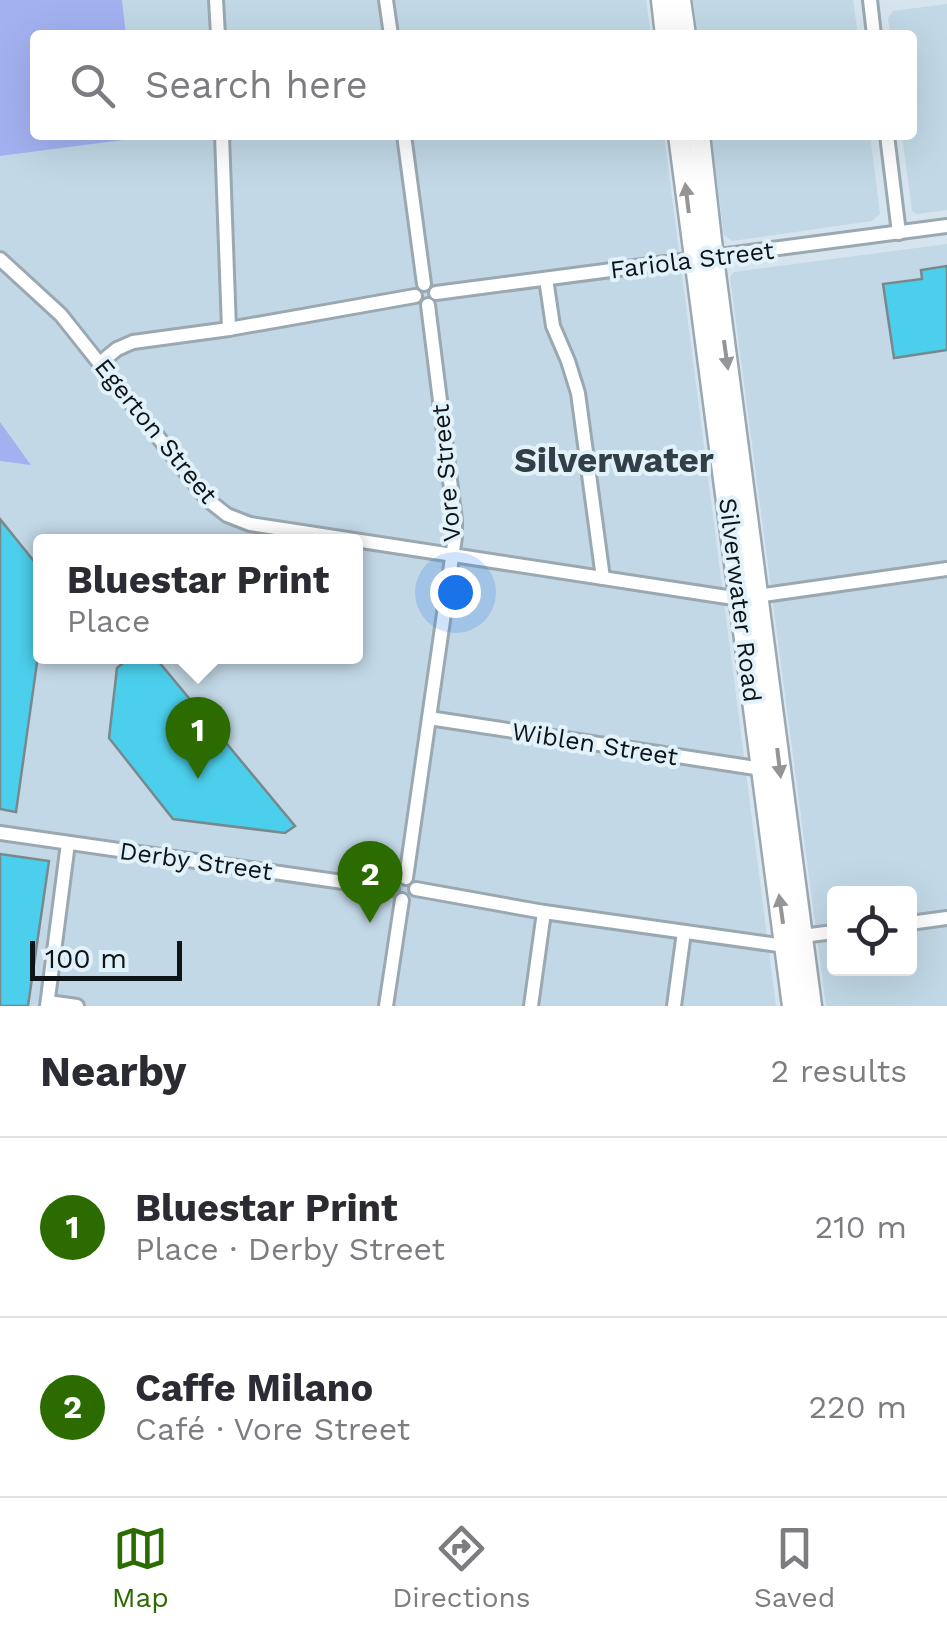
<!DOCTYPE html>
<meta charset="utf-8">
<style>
body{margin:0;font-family:"Work Sans",sans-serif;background:#f7f7f7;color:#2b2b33}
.controls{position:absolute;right:30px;bottom:30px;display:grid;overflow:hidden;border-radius:10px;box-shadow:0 10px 40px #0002}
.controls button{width:90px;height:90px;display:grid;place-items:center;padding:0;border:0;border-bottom:2px solid #e1e1e2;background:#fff;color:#2b2b33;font:50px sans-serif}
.scale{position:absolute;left:30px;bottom:25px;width:152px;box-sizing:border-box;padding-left:10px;border:5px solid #0e1417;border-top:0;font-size:28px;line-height:35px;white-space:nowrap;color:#0e1417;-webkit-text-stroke:8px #e2f2fb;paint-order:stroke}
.you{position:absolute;left:455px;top:592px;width:35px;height:35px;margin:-25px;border:8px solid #fff;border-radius:50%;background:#1a73e8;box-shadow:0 0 0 15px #1a73e833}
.badge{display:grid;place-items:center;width:65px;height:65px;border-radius:50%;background:#2b6b00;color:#fff;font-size:32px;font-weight:700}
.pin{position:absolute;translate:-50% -82px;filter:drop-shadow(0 2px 5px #0008)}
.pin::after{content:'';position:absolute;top:52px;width:35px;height:30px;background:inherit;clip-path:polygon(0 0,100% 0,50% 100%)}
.popup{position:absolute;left:33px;top:534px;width:330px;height:130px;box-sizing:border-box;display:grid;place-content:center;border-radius:10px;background:#fff;filter:drop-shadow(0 2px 8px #0005);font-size:32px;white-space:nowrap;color:#7c7c81}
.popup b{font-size:38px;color:#2b2b33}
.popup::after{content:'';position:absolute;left:50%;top:100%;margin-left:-20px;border:20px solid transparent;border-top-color:#fff}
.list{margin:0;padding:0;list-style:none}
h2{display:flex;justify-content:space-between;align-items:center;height:130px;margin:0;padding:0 40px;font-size:42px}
h2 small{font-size:32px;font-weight:400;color:#7c7c81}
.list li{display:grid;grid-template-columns:65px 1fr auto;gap:30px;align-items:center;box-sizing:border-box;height:180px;padding:0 40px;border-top:2px solid #e1e1e2}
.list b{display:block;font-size:38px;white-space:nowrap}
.list p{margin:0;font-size:32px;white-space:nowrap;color:#7c7c81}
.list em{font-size:32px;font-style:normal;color:#7c7c81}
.icon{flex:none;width:55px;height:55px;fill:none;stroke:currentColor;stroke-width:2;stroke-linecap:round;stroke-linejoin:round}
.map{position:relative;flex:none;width:947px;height:1006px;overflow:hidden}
.search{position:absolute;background:#fff;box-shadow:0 10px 40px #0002;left:30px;right:30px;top:30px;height:110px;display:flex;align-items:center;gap:25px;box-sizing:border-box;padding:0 35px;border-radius:10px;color:#7c7c81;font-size:38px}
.sheet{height:490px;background:#fff}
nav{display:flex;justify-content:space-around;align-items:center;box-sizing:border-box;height:140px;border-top:2px solid #e1e1e2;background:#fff;font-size:28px;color:#7c7c81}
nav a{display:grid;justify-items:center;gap:5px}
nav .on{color:#2b6b00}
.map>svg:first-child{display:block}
.built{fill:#c2d8e6;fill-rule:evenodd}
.green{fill:#a3b1f1}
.building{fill:#4ccfec;stroke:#78898e;stroke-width:2.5}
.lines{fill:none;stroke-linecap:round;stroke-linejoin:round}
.minor-casing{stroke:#9aa8b1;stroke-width:18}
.highway-casing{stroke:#9aa8b1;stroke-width:25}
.minor{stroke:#fff;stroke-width:12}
.highway{stroke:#fff;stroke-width:20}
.oneway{fill:#939597}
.labels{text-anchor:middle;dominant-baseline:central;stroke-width:8;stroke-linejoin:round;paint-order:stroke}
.street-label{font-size:25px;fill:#0e1417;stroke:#e2f2fb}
.district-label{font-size:35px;font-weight:bold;fill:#333f47;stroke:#e2f2fb}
</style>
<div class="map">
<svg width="947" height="1006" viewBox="0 0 947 1006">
<rect width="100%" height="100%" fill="#d5e4ee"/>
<g class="built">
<path d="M122,0h524l5,35h-525z"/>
<path d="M693,0h160l5,35h-160z"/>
<path d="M947,4v206l-30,4 -5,-3 -10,-76h10v-100h-22l-2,-17 5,-7z"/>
<path d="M139,135h525l112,871h-776v-545l30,3 -30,-42v-266l139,-18zM41,542h315v114h-315z"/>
<path d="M711,135h159l10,79 -8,7 -140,20 -8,-6z"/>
<path d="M947,244v762h-121l-96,-729 4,-5zM834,894h76v74h-76z"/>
</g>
<g class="green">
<path d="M0,0h122l4,35h-91v100h104v3l-139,18z"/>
<path d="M0,422l31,43 -31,-4z"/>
</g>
<g class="building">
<path d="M947,266v84l-53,8 -11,-74 39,-5 -1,-9z"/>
<path d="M0,519l41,51v64l-25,178 -16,-3z"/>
<path d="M132,656h22l141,170 -10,7 -112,-14 -64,-81 8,-70z"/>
<path d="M0,854l49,7 -21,145h-28z"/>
</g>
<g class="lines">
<g class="minor-casing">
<g id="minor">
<path d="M216,0l2,35"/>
<path d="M386,0l5,35"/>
<path d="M870,0l4,35"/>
<path d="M222,135l7,194"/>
<path d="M404,135l20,149"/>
<path d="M887,135l12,98"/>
<path d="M0,259l61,56 147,185 19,15 23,9 490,75"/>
<path d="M546,279l7,47 15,35 10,32 25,185"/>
<path d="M436,293l511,-67"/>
<path d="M100,363l17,-14 16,-7 96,-13 186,-33"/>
<path d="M757,596l190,-27"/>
<path d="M429,718l333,51"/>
<path d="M0,833l392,56"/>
<path d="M406,878l49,-341v-17l-27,-215"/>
<path d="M416,889l128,23 241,34"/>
<path d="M910,923l37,-5"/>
<path d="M802,936l32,-4"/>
<path d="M48,1002l29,4"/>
<path d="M47,1006l21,-163"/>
<path d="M386,1006l16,-106"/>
<path d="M531,1006l13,-94"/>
<path d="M674,1006l10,-74"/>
</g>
</g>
<g class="highway-casing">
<g id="highway">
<path d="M662,0l4,35"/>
<path d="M680,0l5,35"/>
<path d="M679,135l114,871"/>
<path d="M699,135l14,123 98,748"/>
</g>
</g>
<use href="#minor" class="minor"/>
<use href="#highway" class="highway"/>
</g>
<defs><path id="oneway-solid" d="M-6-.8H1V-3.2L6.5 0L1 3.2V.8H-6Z" transform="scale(2.5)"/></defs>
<g class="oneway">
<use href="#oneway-solid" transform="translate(687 198) rotate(-97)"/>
<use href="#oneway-solid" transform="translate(726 355) rotate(82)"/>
<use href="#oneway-solid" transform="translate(779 763) rotate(83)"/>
<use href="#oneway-solid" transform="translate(781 909) rotate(-98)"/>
</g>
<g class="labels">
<g class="street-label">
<text transform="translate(692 260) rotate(-7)">Fariola Street</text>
<text transform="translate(156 431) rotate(51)">Egerton Street</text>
<text transform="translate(446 473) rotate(-95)">Vore Street</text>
<text transform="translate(740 600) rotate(83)">Silverwater Road</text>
<text transform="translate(595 744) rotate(9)">Wiblen Street</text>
<text transform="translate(196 861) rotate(8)">Derby Street</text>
</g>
<g class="district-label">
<text x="614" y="460">Silverwater</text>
</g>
</g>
</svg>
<div class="controls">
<button><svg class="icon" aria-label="locate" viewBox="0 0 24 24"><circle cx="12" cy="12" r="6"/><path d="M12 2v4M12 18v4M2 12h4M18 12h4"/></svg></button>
</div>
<div class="scale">100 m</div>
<div class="you"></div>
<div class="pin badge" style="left:198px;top:779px">1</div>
<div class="popup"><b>Bluestar Print</b>Place</div>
<div class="pin badge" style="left:370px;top:923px">2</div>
<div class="search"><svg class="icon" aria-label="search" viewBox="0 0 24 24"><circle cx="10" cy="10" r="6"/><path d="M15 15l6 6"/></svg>Search here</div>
</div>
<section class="sheet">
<h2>Nearby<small>2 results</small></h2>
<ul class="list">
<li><span class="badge">1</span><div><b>Bluestar Print</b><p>Place · Derby Street</p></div><em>210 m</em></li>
<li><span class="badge">2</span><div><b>Caffe Milano</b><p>Café · Vore Street</p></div><em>220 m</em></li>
</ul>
</section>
<nav>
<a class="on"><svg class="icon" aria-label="map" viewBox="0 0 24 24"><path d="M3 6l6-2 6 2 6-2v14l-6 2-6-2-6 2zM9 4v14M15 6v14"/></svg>Map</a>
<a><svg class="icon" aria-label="directions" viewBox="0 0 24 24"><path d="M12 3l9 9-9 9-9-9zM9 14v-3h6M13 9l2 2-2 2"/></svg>Directions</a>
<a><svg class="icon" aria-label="saved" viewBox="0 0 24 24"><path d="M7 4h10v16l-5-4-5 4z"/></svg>Saved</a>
</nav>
